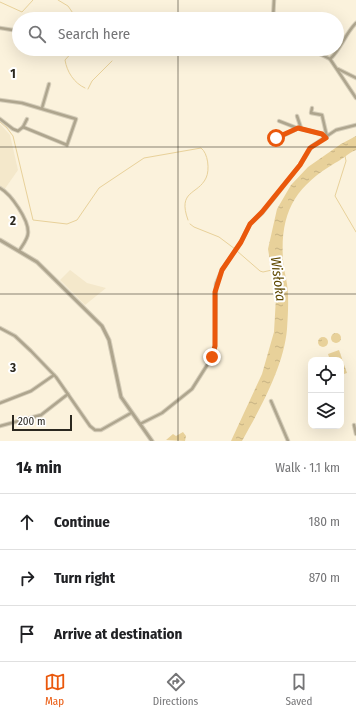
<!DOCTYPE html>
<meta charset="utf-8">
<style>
body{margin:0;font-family:"Fira Sans Condensed",sans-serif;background:#f6f6f6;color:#202124}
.controls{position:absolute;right:12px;bottom:12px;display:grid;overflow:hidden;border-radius:8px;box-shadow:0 4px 16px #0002}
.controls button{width:36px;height:36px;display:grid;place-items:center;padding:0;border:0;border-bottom:1px solid #e0e0e0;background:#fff;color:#202124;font:20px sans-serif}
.scale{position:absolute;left:12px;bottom:10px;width:60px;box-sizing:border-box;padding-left:4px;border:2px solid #2b281f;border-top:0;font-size:11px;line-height:14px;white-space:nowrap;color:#2b281f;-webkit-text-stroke:3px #fff;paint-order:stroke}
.stop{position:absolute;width:12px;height:12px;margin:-9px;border:3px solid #ea580c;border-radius:50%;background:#fff}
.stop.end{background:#ea580c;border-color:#fff;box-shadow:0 1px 4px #0008}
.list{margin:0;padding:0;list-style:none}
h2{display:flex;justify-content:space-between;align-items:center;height:52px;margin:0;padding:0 16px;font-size:17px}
h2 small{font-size:13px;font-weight:400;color:#757577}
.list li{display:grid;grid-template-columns:26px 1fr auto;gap:12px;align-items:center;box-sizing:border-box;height:56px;padding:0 16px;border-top:1px solid #e0e0e0}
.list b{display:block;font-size:15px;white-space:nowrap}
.list em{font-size:13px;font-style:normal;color:#757577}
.icon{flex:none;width:22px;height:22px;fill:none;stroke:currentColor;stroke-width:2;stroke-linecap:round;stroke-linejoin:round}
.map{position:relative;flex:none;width:356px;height:441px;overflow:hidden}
.search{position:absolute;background:#fff;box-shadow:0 4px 16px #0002;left:12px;right:12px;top:12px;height:44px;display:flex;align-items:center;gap:10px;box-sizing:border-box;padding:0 14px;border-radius:22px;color:#757577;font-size:15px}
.sheet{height:220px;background:#fff}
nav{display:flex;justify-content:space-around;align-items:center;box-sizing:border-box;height:56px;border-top:1px solid #e0e0e0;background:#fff;font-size:11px;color:#757577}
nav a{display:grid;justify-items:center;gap:2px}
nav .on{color:#ea580c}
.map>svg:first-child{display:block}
.built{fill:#f4e8cb}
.water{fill:url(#water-ripples)}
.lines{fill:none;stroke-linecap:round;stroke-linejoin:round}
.stream{stroke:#e8d19a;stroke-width:1}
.minor-casing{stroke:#d6ceba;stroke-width:4.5}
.tertiary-casing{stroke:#d6ceba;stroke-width:5}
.minor{stroke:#aea58e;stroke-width:2.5}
.tertiary{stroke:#aea58e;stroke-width:3}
.route{stroke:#ea580c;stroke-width:5}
.grid{fill:none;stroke:#2b281f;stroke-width:1;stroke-opacity:0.55}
.labels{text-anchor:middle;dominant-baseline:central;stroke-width:4;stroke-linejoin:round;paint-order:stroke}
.water-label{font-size:14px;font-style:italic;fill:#604a02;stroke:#fff}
.grid-label{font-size:13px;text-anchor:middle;font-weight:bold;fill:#2b281f;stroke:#fff;stroke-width:4;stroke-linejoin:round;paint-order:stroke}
</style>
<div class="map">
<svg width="356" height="441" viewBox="0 0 356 441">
<defs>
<pattern id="water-ripples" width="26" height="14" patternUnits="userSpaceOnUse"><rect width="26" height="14" fill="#e8d19a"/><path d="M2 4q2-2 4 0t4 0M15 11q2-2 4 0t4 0" fill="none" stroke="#c7b384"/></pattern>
</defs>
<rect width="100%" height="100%" fill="#fbf2dc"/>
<g class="built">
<path d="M0,124l10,11 8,35 -14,20 -4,-3z"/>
<path d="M70,270l17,13 19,5 -21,17 -25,-25z"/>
</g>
<g class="water">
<path d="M356,136v14c-8,3 -13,9 -21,13 -40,24 -55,49 -52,97 0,8 3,16 4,24 2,14 1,30 0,45 -3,37 -27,80 -45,112h-11l31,-67 12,-42 2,-35 -8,-48 9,-40 14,-24 17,-18 33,-23z"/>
<circle cx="336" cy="338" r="5"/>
<circle cx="323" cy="342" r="5"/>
<path d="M339,350l8,23 -6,2v-15h-11l-2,-6z"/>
<path d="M183,432l3,4 -1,5 -19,-1 7,-6 3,2z"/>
</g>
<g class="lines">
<g class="stream">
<path d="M58,0l10,6 9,13"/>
<path d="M0,2l22,10 11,-12"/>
<path d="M75,49l-10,11c2,12 9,23 20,28"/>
<path d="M88,89l4,-8 20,-20"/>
<path d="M0,122l7,6 6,8 20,84 34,4 10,-4 22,-32 45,-30 57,-10c7,5 9,22 5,30 -8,17 -29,12 -18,42"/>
<path d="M345,156l1,5 -11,35 21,36"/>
<path d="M190,224l4,3 25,10 16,12"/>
<path d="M237,251l23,20 3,1 9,-2"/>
</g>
<g class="minor-casing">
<g id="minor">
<path d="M273,19l1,-19"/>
<path d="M0,28l19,3"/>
<path d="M310,49l20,10 26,39"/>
<path d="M330,59c11,-10 15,-25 26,-36"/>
<path d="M338,69l18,9"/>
<path d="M0,100l22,3 54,16 -9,26 -44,-18 -5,4 -5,-2 -13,-10"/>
<path d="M42,108l7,-24"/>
<path d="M312,108l-1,5 11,2 5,22"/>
<path d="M297,116l4,12"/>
<path d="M279,121l18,7"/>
<path d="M23,127l4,-8"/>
<path d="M270,135l7,3"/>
<path d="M277,139l21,-11 24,6 4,4"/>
<path d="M0,188c11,6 29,32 28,45 0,6 -6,13 -9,18"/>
<path d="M0,328l15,8 16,15 25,26 34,49 5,4h6l30,-17"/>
<path d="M271,401l17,40"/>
<path d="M0,403l31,-12 23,-16"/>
<path d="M140,424l22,-11 30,-24 19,-30 4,-13 1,-62 6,-14 18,-26 10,-20 12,-11 38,-48 12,-19 24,-16 20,-5"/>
<path d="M354,425l2,9"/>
<path d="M0,426l41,-11 27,-21"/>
</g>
</g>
<g class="tertiary-casing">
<path id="tertiary" d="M0,240l37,22 65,64 7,14 12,57 31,44"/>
</g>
<use href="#minor" class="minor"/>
<use href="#tertiary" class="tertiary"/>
</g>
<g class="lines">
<path class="route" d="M212,357l3,-11v-54l7,-22 19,-28 9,-18 12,-12 38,-47 10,-17 16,-10 -4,-4 -24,-6 -22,10"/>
</g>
<path class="grid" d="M178,0v19M178,49v392M0,147h356M0,294h356"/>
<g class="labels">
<g class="water-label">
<text transform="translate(278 279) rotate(83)">Wisłoka</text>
</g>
</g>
<g class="grid-label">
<text x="13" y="78">1</text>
<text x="13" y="225">2</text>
<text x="13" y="372">3</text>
</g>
</svg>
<div class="controls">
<button><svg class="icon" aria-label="locate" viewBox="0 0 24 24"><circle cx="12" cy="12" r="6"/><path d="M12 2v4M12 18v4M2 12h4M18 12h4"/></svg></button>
<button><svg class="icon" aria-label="layers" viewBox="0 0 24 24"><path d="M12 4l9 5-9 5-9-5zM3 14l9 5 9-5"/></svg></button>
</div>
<div class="scale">200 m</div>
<div class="stop" style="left:276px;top:138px"></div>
<div class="stop end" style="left:212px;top:357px"></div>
<div class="search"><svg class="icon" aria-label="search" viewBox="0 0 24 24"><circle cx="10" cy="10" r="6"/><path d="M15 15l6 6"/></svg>Search here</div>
</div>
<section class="sheet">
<h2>14 min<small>Walk · 1.1 km</small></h2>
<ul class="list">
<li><svg class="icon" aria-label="ahead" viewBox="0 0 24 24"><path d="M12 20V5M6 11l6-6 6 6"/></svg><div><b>Continue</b></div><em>180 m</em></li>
<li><svg class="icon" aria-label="right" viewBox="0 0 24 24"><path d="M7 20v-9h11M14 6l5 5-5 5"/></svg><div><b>Turn right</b></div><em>870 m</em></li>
<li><svg class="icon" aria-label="arrive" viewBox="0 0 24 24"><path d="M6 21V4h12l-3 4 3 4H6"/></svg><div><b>Arrive at destination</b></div></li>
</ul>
</section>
<nav>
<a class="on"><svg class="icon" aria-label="map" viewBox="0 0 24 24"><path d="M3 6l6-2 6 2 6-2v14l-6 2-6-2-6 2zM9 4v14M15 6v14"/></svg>Map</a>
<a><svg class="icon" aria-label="directions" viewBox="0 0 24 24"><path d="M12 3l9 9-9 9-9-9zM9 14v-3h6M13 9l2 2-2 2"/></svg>Directions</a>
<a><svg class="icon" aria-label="saved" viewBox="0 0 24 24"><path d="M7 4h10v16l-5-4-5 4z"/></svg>Saved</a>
</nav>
